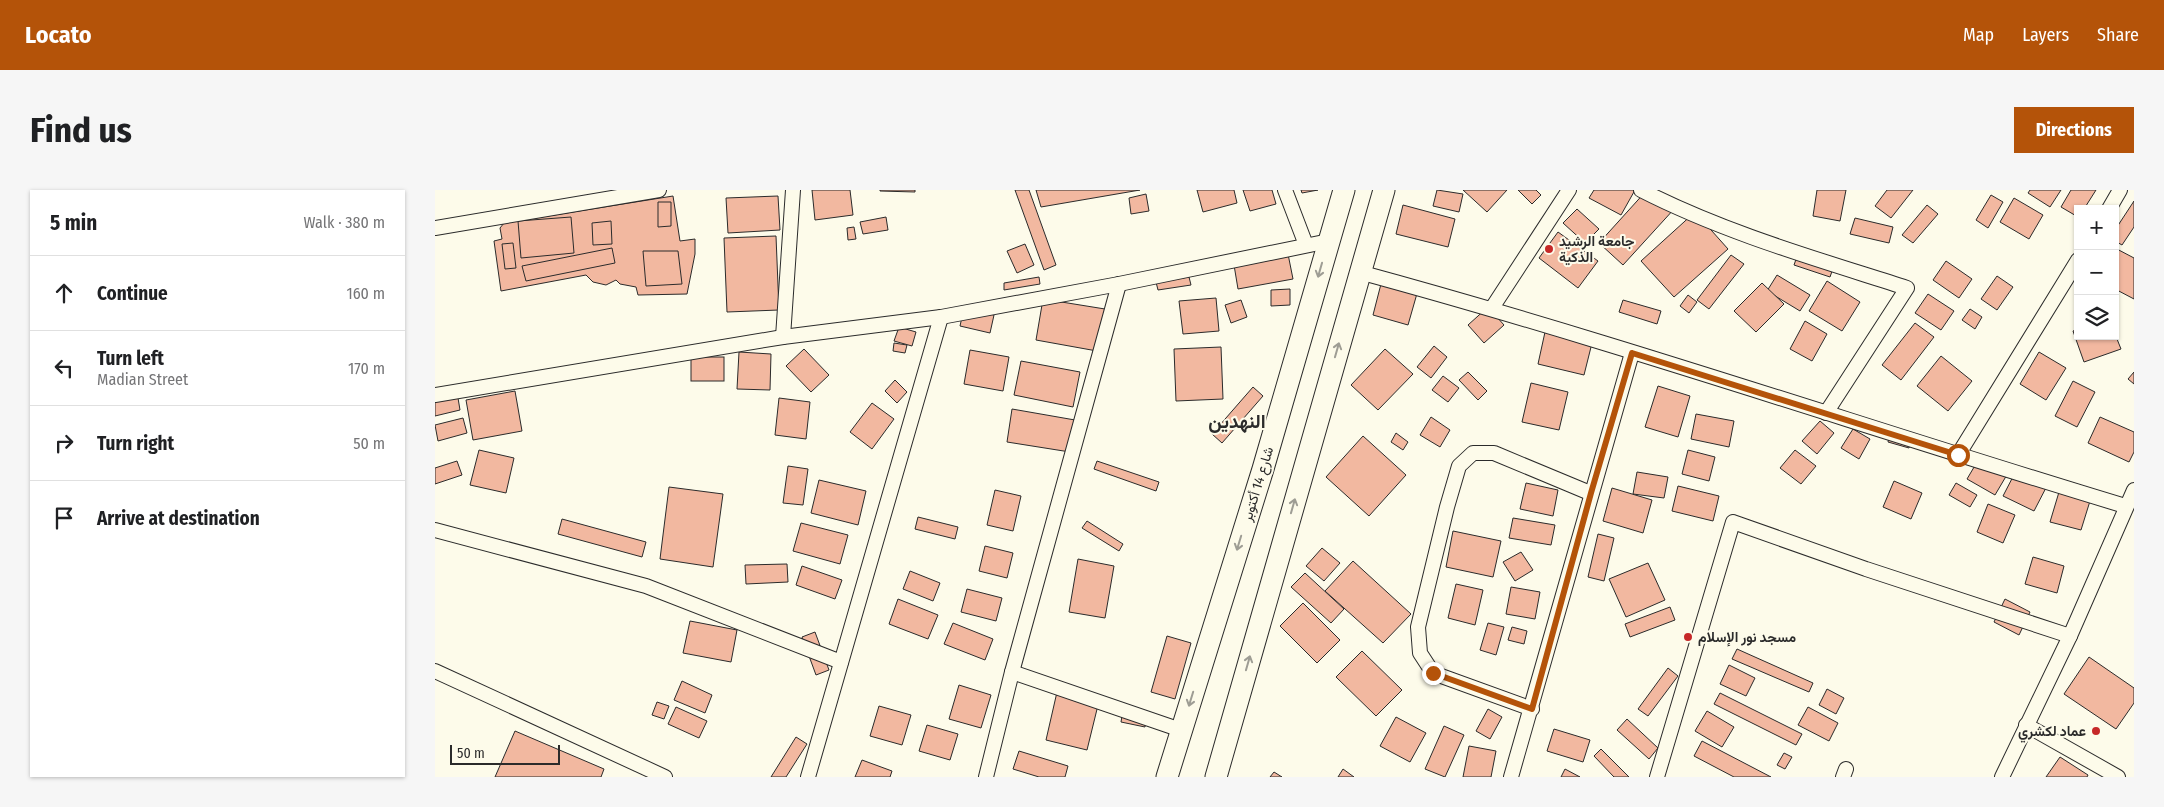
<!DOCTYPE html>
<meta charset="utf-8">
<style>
body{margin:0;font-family:"Fira Sans Condensed",Vazirmatn,sans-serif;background:#f6f6f6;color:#202124}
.controls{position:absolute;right:15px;top:15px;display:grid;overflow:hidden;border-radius:0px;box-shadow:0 1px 4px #0004}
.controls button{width:45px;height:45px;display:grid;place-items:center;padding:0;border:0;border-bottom:1px solid #e0e0e0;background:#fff;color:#202124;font:25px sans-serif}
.scale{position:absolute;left:15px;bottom:12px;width:110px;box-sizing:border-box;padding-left:5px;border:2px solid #2b2b2b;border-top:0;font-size:14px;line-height:18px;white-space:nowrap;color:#2b2b2b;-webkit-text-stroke:4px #fdfbea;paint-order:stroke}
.stop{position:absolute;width:15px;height:15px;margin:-11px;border:4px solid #b45309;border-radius:50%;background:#fff}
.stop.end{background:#b45309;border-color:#fff;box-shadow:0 1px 5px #0008}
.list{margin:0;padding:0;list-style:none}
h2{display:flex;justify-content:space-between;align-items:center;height:65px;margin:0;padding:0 20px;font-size:21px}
h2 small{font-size:16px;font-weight:400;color:#757577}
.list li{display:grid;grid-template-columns:32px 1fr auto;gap:15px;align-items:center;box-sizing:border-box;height:75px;padding:0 20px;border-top:1px solid #e0e0e0}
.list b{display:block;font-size:19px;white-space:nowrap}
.list p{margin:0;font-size:16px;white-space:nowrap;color:#757577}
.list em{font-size:16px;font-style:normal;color:#757577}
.icon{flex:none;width:28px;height:28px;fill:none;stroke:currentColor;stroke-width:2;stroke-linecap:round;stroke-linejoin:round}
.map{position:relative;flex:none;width:1699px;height:587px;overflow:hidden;border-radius:0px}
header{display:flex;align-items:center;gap:30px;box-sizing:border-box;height:70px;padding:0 25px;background:#b45309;color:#fff}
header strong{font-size:24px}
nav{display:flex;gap:28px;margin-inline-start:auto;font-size:18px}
.intro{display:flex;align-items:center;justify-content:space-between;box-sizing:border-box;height:120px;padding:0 30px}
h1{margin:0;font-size:35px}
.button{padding:12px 22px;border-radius:0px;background:#b45309;color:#fff;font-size:18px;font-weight:700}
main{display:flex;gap:30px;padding:0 30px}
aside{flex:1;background:#fff;border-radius:0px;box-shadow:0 1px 4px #0004}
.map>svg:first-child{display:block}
.building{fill:#f2b8a0;stroke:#2b2b2b}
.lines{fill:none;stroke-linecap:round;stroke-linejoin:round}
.minor-casing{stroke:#2b2b2b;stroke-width:16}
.primary-casing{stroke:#2b2b2b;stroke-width:23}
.minor{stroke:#fdfbea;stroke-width:14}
.primary{stroke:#fdfbea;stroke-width:21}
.oneway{stroke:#9e9d94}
.route{stroke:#b45309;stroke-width:6}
.poi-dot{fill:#c62828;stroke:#fdfbea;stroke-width:2}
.labels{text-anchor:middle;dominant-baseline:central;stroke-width:4;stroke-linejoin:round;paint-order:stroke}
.poi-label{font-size:14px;font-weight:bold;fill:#2b2b2b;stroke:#fdfbea;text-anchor:start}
.street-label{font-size:14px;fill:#2b2b2b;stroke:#fdfbea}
.district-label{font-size:19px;font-weight:bold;fill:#2b2b2b;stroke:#fdfbea}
</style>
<header>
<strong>Locato</strong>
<nav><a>Map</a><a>Layers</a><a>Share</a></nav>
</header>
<div class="intro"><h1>Find us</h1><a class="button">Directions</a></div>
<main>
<aside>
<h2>5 min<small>Walk · 380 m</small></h2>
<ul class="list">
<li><svg class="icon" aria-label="ahead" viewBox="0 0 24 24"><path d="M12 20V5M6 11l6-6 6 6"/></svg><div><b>Continue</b></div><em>160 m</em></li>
<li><svg class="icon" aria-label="left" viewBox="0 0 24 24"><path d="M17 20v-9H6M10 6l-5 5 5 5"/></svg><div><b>Turn left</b><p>Madian Street</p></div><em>170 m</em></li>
<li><svg class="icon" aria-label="right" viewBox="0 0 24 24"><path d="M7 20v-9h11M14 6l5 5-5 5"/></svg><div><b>Turn right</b></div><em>50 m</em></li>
<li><svg class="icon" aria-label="arrive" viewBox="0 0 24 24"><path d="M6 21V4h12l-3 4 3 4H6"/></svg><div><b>Arrive at destination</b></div></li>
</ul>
</aside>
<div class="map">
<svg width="1699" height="587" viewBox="0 0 1699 587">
<rect width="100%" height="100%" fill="#fdfbea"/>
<g class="building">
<path d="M377,0h38l3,25 -38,5z"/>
<path d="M445,0h35v2l-35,-1z"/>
<path d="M580,0h14l27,75 -12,5z"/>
<path d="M601,0h104l-99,17z"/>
<path d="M762,0h37l3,13 -34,9z"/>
<path d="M808,0h29l4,14 -26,7z"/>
<path d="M866,0h17l-16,3z"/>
<path d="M1002,0l26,4 -4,18 -26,-6z"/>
<path d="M1028,0h44l-20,22z"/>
<path d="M1083,0h18l5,5 -9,9z"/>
<path d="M1159,0h41l-14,25 -32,-17z"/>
<path d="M1212,0l28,18 -52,57 -24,-22z"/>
<path d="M1382,0h29l-6,31 -27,-5z"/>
<path d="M1452,0h26l-22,28 -16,-12z"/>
<path d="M1595,0h31l-11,17 -22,-14z"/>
<path d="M1636,0h25l-12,19h-6v8l-17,-10z"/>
<path d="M711,4l3,17 -18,3 -2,-16z"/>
<path d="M1556,5l12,7 -15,26 -12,-8z"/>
<path d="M238,6l7,45 15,-2v15l-8,40 -49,1 -2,-8 -16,-3 -4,-4 -10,5 -13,-3 -7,-7 -85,16 -7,-50 8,-2 -2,-11 4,-5z"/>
<path d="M343,6l2,34 -52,3 -2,-35z"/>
<path d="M1579,8l29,17 -14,24 -29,-17z"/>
<path d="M1699,11v26l-12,18 -7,-4v-11z"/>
<path d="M223,12h13v24l-13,1z"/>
<path d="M968,15l52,14 -7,28 -52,-13z"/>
<path d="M1492,15l11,9 -25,29 -11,-8z"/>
<path d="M1142,19l22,20 -14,14 -22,-20z"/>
<path d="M1260,22l33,37 -54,48 -33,-36z"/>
<path d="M136,27l3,36 -53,5 -3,-37z"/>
<path d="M451,27l2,13 -25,4 -3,-12z"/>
<path d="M1420,28l38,9 -4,16 -39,-9z"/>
<path d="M176,31l1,23 -19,1 -1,-22z"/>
<path d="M419,37l2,12 -8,1 -1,-12z"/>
<path d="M1123,42l40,29 -20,27 -39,-30z"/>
<path d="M341,46l3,74 -52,2 -3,-74z"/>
<path d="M78,53l3,25 -11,1 -3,-25z"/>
<path d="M590,54l9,21 -17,8 -10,-22z"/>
<path d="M177,58l3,15 -89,18 -4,-15z"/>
<path d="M1365,58l36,12 -6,17 -36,-12z"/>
<path d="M1680,58l19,10v41l-19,-10z"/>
<path d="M852,59l6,30 -55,10 -5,-30z"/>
<path d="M208,61h35l4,33 -36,2z"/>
<path d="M1296,65l13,9 -35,45 -12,-9z"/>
<path d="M1511,71l26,18 -13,19 -26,-18z"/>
<path d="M1342,85l33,20 -10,16 -33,-20z"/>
<path d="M1562,86l16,11 -16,23 -16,-11z"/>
<path d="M604,87l1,7 -36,6v-7z"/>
<path d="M754,87l2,8 -33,5 -2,-8z"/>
<path d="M947,90l36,10 -10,35 -35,-10z"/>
<path d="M1392,91l33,21 -18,29 -33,-20z"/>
<path d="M1327,93l22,21 -28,28 -22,-21z"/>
<path d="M855,99v16l-19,1v-16z"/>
<path d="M1493,104l26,17 -13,19 -26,-17z"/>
<path d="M1253,105l9,7 -8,11 -9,-7z"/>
<path d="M781,108l3,33 -36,3 -4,-33z"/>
<path d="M608,109l62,10 -8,42 -61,-11z"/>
<path d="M806,110l6,17 -16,6 -6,-18z"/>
<path d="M1188,110l38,11 -4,13 -38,-12z"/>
<path d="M1053,117l16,18 -20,18 -16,-18z"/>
<path d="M529,118l30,7 -4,18 -30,-7z"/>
<path d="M1535,119l12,8 -7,12 -13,-9z"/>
<path d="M1370,131l22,13 -15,27 -22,-12z"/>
<path d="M1480,133l19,14 -33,43 -19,-15z"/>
<path d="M464,137l17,5 -4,14 -18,-5z"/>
<path d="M1643,139v7h37v-2l6,15 -37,13 -11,-31z"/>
<path d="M1110,142l47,11 -8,32 -46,-11z"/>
<path d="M459,153l13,2 -2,8 -12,-2z"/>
<path d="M999,156l13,11 -16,21 -14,-11z"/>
<path d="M786,157l2,52 -47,2 -2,-52z"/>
<path d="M369,159l25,26 -18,17 -25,-26z"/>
<path d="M950,159l28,25 -35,36 -27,-25z"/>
<path d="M535,160l39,7 -6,34 -39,-7z"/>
<path d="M304,162l32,2 -1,36 -33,-1z"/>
<path d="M1604,162l27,16 -20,32 -26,-16z"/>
<path d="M1506,166l31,25 -24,30 -31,-25z"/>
<rect x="256" y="167" width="33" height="24"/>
<path d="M586,171l59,11 -7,35 -59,-12z"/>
<path d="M1033,182l19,19 -9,9 -19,-20z"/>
<path d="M1699,182v12l-6,-5z"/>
<path d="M1008,186l16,12 -11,14 -16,-12z"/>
<path d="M460,190l12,12 -10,11 -12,-12z"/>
<path d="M1638,191l22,11 -18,35 -22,-11z"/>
<path d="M1096,193l37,9 -9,38 -37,-8z"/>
<path d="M1223,196l32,10 -12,41 -33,-10z"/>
<path d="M818,197l10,9 -41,47 -10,-9z"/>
<path d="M80,201l7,40 -49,9 -7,-40z"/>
<path d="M22,202l3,18 -25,6v-19z"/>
<path d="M344,208l31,4 -4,37 -31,-4z"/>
<path d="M437,213l22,16 -22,30 -22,-17z"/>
<path d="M577,219l63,11 -5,32 -63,-10z"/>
<path d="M1261,224l38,7 -5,26 -38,-8z"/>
<path d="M996,227l19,13 -10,17 -20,-12z"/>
<path d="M1665,227l34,15v20l-5,10 -41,-19z"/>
<path d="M28,228l4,15 -29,8 -3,-16z"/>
<path d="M1385,231l14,12 -17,21 -15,-13z"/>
<path d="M1418,239l17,10 -11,20 -18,-11z"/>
<path d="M961,243l12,9 -5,8 -12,-8z"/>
<path d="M1455,243l22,6 -3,9 -21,-6z"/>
<path d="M928,246l43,39 -37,41 -43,-39z"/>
<path d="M44,260l35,8 -8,35 -36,-8z"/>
<path d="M1253,260l27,7 -6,24 -27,-7z"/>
<path d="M1360,260l21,16 -15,18 -21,-16z"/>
<path d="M1545,267l28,16 -13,22 -28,-16z"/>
<path d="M22,271l5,14 -27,9v-16z"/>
<path d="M662,271l62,21 -3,9 -62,-22z"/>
<path d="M353,276l20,3 -5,36 -20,-2z"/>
<path d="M1583,277l31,15 -15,29 -31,-15z"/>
<path d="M1202,282l31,5 -4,21 -31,-4z"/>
<path d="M384,290l47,11 -8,34 -47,-12z"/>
<path d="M1459,291l28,12 -11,26 -28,-12z"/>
<path d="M1091,293l32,7 -5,26 -33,-7z"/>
<path d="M1521,293l21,12 -7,12 -21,-12z"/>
<path d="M1243,296l41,10 -6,25 -41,-10z"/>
<path d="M234,297l54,7 -10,73 -53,-8z"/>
<path d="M1177,298l40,12 -9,33 -40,-12z"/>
<path d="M560,300l26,6 -8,35 -26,-6z"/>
<path d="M1624,302l31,9 -9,29 -31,-8z"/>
<path d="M1553,314l27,11 -12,28 -26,-11z"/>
<path d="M483,327l40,10 -3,12 -40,-10z"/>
<path d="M1078,328l42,7 -4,20 -42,-7z"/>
<path d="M127,329l84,23 -4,15 -84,-23z"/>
<path d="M652,331l36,23 -4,7 -37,-23z"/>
<path d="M366,333l47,12 -8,29 -47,-13z"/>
<path d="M1018,341l48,10 -8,36 -47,-10z"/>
<path d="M1163,344l16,4 -10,43 -16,-4z"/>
<path d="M550,356l28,7 -6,25 -28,-7z"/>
<path d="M887,358l18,15 -16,18 -18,-15z"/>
<path d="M1086,362l12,18 -18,11 -12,-19z"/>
<path d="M1598,367l31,9 -7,27 -32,-9z"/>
<path d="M643,369l36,7 -9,52 -36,-6z"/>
<path d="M918,371l58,53 -28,29 -58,-52z"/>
<path d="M1213,373l17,37 -39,17 -17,-38z"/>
<path d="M352,374l1,18 -42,2 -1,-19z"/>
<path d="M367,376l40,14 -7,19 -39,-14z"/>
<path d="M475,381l30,12 -7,18 -30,-12z"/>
<path d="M870,383l39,36 -13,14 -40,-36z"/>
<path d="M1021,394l27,6 -8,35 -27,-7z"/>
<path d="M1076,397l29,5 -5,27 -29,-5z"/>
<path d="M532,399l35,9 -6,23 -35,-9z"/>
<path d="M463,409l40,16 -10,24 -39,-15z"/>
<path d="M1570,409l25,13 -11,23 -25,-13z"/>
<path d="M868,413l37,37 -23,23 -37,-37z"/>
<path d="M1235,417l5,13 -45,17 -5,-13z"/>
<path d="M255,431l47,9 -6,32 -48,-9z"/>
<path d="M518,433l40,16 -8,21 -41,-16z"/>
<path d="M1053,433l16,4 -8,28 -16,-5z"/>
<path d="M1077,437l15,4 -3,13 -16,-4z"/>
<path d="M380,442l14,38 -13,5 -14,-38z"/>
<path d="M732,446l24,7 -16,56 -24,-7z"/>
<path d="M1302,459l76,34 -4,9 -77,-33z"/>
<path d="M927,461l40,39 -26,26 -40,-39z"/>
<path d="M1654,467l45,31v15l-18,26 -52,-35z"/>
<path d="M1294,475l26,13 -9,18 -26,-12z"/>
<path d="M1233,478l10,8 -30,40 -10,-7z"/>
<path d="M247,491l30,14 -7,18 -31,-13z"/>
<path d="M524,495l32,10 -10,33 -32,-9z"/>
<path d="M1392,499l17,9 -8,16 -17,-9z"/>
<path d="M622,502l42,9 -12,49 -41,-10z"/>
<path d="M1285,503l82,41 -6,11 -82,-41z"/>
<path d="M222,512l12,4 -5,13 -12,-4z"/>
<path d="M444,516l32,9 -9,30 -32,-9z"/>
<path d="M241,517l31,14 -8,17 -31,-14z"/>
<path d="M1373,517l30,16 -9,18 -31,-16z"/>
<path d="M1053,519l14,8 -12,22 -14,-8z"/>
<path d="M688,520l24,5 -2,12 -24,-5z"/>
<path d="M1272,521l27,16 -12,20 -27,-16z"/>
<path d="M961,527l30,16 -16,29 -30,-16z"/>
<path d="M1192,529l31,29 -9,11 -32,-29z"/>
<path d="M492,535l31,9 -8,26 -31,-9z"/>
<path d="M1009,536l20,9 -19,42 -20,-8z"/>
<path d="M1119,539l36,11 -7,22 -36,-11z"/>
<path d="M80,541l89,38 -3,8h-106z"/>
<path d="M361,547l11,7 -21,33h-15z"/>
<path d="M1267,551l69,36h-37l-40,-21z"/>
<path d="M1034,556l27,5 -5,26h-28z"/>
<path d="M1166,559l28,28h-15l-20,-21z"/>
<path d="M584,561l49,15 -3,11h-26l-26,-8z"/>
<path d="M1349,563l8,4 -7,12 -8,-4z"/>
<path d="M1625,567l28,18 -1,2h-41z"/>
<path d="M427,570l30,11 -2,6h-35z"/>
<path d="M908,579l11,8h-16z"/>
<path d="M1130,579l15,8h-19z"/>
<path d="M839,582l8,5h-12z"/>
</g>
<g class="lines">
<g class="minor-casing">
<g id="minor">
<path d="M850,0l21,55"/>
<path d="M1206,0c84,43 176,69 266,98l-81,125"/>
<path d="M1674,19l11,-19"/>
<path d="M0,38l224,-38"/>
<path d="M924,82c258,70 511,157 766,234"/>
<path d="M1057,118l77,-118"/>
<path d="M348,147l10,-147"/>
<path d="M0,205l348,-58 158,-20 178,-33 210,-43"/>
<path d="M1523,265l120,-195"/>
<path d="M0,340l211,56 195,76"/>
<path d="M0,481l230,106"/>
<path d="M577,482l169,58"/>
<path d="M1097,519l-99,-36 -13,-20 -2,-26 29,-120 12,-41 14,-13h21l96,40"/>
<path d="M1591,535l92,52"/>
<path d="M373,587l133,-460"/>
<path d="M551,587l26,-105 107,-388"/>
<path d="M1076,587l121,-424"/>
<path d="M1222,587l76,-255 133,47 204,67"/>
<path d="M1408,587l3,-8"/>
<path d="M1567,587l68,-141 64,-146"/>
</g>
</g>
<g class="primary-casing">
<g id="primary">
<path d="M732,587l96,-308 81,-279"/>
<path d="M781,587l168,-587"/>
</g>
</g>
<use href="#minor" class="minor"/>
<use href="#primary" class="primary"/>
</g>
<defs><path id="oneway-shaft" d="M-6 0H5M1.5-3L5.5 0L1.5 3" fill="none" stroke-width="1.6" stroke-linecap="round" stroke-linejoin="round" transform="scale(1.25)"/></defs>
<g class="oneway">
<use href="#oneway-shaft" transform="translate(885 80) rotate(106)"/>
<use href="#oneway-shaft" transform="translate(902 160) rotate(-74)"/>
<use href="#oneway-shaft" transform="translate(858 316) rotate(-74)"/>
<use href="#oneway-shaft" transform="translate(804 353) rotate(107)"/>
<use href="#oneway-shaft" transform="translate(813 473) rotate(-74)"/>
<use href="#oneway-shaft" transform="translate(756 509) rotate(107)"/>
</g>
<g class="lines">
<path class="route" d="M998,483l99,36 59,-216 41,-140 326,102"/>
</g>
<g class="poi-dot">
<circle cx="1114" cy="59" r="5"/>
<circle cx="1253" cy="447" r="5"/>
<circle cx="1661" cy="541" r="5"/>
</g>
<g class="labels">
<g class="poi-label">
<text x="1124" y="51">جامعة الرشيد<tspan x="1124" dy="16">الذكية</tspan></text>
<text x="1263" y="447">مسجد نور الإسلام</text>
<text x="1651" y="541" text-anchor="end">عماد لكشري</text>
</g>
<g class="street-label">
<text transform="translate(823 294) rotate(-73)">شارع 14 أكتوبر</text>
</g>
<g class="district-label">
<text x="802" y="231">النهدين</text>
</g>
</g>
</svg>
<div class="controls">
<button>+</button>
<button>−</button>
<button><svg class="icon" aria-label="layers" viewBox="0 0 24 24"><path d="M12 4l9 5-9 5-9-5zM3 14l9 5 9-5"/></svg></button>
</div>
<div class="scale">50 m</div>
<div class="stop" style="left:1523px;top:265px"></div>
<div class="stop end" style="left:998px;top:483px"></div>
</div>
</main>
